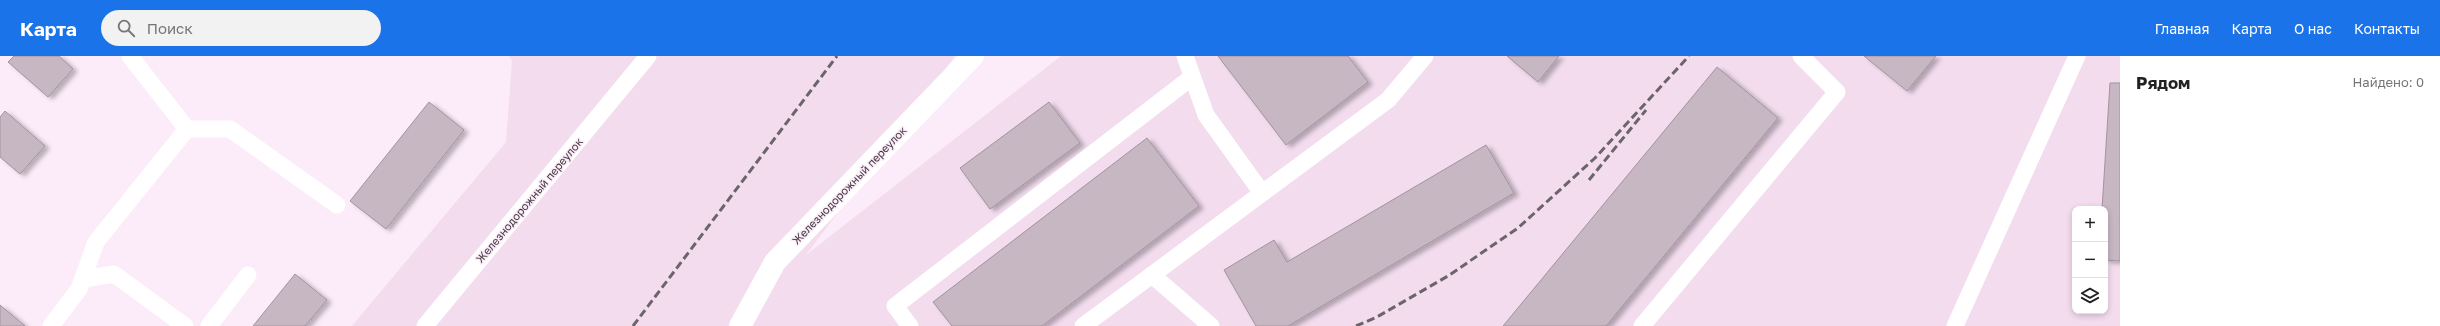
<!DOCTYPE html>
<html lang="ru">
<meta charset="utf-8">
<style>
body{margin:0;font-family:"Golos Text",sans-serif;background:#f2f2f2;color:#222}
.controls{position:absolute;right:12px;bottom:12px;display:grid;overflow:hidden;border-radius:8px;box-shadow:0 2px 6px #0003}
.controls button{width:36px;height:36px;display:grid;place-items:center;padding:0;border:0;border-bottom:1px solid #e0e0e0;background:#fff;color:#222;font:20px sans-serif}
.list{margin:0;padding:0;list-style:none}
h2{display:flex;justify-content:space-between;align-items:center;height:52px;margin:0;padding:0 16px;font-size:17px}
h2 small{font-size:13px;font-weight:400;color:#767676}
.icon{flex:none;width:22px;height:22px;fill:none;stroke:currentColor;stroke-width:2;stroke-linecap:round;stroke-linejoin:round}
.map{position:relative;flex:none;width:2120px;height:270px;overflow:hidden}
header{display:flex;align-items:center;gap:24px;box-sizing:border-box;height:56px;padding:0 20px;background:#1a73e8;color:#fff}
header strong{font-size:19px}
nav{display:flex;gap:22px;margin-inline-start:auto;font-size:14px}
.search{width:280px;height:36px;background:#f2f2f2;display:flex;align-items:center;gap:10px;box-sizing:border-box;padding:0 14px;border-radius:22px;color:#767676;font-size:15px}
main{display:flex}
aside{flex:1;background:#fff}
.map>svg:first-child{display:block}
.built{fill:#f2dcee;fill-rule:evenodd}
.building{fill:#c6b7c3;stroke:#a2939f;filter:url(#shadow)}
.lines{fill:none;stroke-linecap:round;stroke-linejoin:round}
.service{stroke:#fff;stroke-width:17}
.minor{stroke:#fff;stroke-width:22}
.rail{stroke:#6c646b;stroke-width:3;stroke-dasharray:8 4;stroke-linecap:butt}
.labels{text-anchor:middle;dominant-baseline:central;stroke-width:3;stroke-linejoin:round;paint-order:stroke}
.street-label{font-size:11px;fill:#403a3f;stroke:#fcecf9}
</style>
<header>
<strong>Карта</strong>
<div class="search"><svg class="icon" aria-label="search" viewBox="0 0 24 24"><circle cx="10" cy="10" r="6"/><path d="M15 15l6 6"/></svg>Поиск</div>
<nav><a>Главная</a><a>Карта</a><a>О нас</a><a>Контакты</a></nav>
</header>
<main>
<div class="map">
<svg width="2120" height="270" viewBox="0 0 2120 270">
<defs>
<filter id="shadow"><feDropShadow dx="4.5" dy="2.5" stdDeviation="2" flood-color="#0004"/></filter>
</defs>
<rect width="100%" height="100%" fill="#fcecf9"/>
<path class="built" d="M509,0h446l-149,199 255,-199h1059v270h-1768l154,-184 6,-81zM2075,153h30v102h-30z"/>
<g class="building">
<path d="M14,0h45l14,13 -25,28 -40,-35z"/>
<path d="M1218,0h130l20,26 -82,63z"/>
<path d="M1507,0h52l-21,26z"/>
<path d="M1864,0h72l-29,35z"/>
<path d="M1717,11l61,51 -172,208h-103z"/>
<path d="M2110,27h10v178l-15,-1v-51h-3z"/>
<path d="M429,46l35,28 -78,99 -36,-28z"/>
<path d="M1049,46l31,41 -90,66 -30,-41z"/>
<path d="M5,55l40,35 -25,28 -20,-17v-40z"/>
<path d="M1147,82l52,68 -157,120h-90l-19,-24z"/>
<path d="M1486,89l28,48 -226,133h-32l-32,-56 50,-30 13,22z"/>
<path d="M295,218l32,26 -22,26h-52z"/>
<path d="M0,249l25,21h-25z"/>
</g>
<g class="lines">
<g class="service">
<path d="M1185,0l21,59 56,78"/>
<path d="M187,73h43l107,76"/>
<path d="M1152,219l59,51"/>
<path d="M83,223l31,-5 71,52"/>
<path d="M51,270l28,-37 17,-47 91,-113 -57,-73"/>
<path d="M209,270l39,-51"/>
<path d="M425,270l223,-270"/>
<path d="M910,270l-15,-20 297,-229"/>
<path d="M1083,270l305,-226 37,-44"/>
<path d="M1642,270l195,-234 -36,-36"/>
<path d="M1955,270l122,-270"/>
</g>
<path class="minor" d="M740,270l35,-64 198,-206"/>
<g class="rail">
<path d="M1589,124l57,-70"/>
<path d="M633,270l204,-270"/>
<path d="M1356,270l21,-9 71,-41 70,-48 77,-70 94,-102"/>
</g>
</g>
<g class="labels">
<g class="street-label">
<text transform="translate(849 129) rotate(-46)">Железнодорожный переулок</text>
<text transform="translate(529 144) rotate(-50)">Железнодорожный переулок</text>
</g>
</g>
</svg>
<div class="controls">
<button>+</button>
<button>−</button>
<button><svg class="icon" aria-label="layers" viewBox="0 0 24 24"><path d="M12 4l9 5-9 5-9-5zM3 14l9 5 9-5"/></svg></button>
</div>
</div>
<aside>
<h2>Рядом<small>Найдено: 0</small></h2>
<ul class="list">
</ul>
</aside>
</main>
